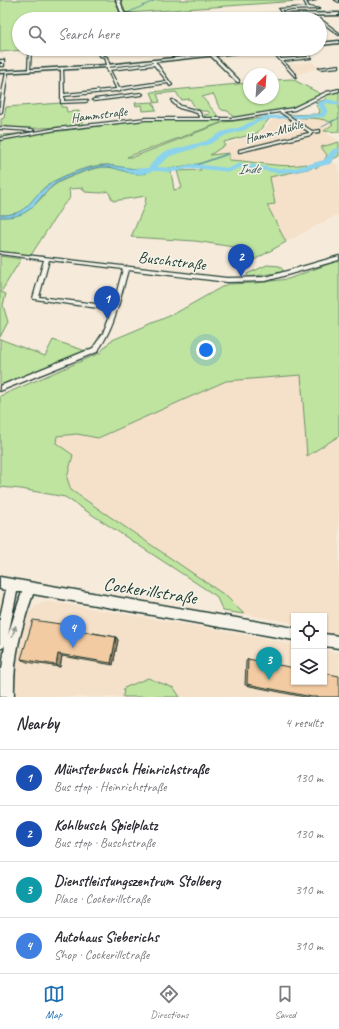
<!DOCTYPE html>
<meta charset="utf-8">
<style>
body{margin:0;font-family:Caveat,sans-serif;background:#f2f2f3;color:#2b2b33}
.controls{position:absolute;right:12px;bottom:12px;display:grid;overflow:hidden;border-radius:0px;box-shadow:0 1px 3px #0004}
.controls button{width:36px;height:36px;display:grid;place-items:center;padding:0;border:0;border-bottom:1px solid #e1e1e2;background:#fff;color:#2b2b33;font:20px sans-serif}
.compass{position:absolute;left:243px;top:68px;width:36px;height:36px;border-radius:50%;background:#fff;box-shadow:0 1px 3px #0004;rotate:25deg}
.you{position:absolute;left:206px;top:350px;width:14px;height:14px;margin:-10px;border:3px solid #fff;border-radius:50%;background:#1a73e8;box-shadow:0 0 0 6px #1a73e833}
.badge{display:grid;place-items:center;width:26px;height:26px;border-radius:50%;background:#1f6fb2;color:#fff;font-size:13px;font-weight:700}
.pin{position:absolute;translate:-50% -33px;filter:drop-shadow(0 1px 2px #0008)}
.pin::after{content:'';position:absolute;top:21px;width:14px;height:12px;background:inherit;clip-path:polygon(0 0,100% 0,50% 100%)}
.list{margin:0;padding:0;list-style:none}
h2{display:flex;justify-content:space-between;align-items:center;height:52px;margin:0;padding:0 16px;font-size:17px}
h2 small{font-size:13px;font-weight:400;color:#7c7c81}
.list li{display:grid;grid-template-columns:26px 1fr auto;gap:12px;align-items:center;box-sizing:border-box;height:56px;padding:0 16px;border-top:1px solid #e1e1e2}
.list b{display:block;font-size:15px;white-space:nowrap}
.list p{margin:0;font-size:13px;white-space:nowrap;color:#7c7c81}
.list em{font-size:13px;font-style:normal;color:#7c7c81}
.icon{flex:none;width:22px;height:22px;fill:none;stroke:currentColor;stroke-width:2;stroke-linecap:round;stroke-linejoin:round}
.map{position:relative;flex:none;width:339px;height:697px;overflow:hidden}
.search{position:absolute;background:#fff;box-shadow:0 1px 3px #0004;left:12px;right:12px;top:12px;height:44px;display:flex;align-items:center;gap:10px;box-sizing:border-box;padding:0 14px;border-radius:22px;color:#7c7c81;font-size:15px}
.sheet{height:276px;background:#fff}
nav{display:flex;justify-content:space-around;align-items:center;box-sizing:border-box;height:56px;border-top:1px solid #e1e1e2;background:#fff;font-size:11px;color:#7c7c81}
nav a{display:grid;justify-items:center;gap:2px}
nav .on{color:#1f6fb2}
.map>svg:first-child{display:block}
.built{fill:#f5e1c9}
.green{fill:#bee49f;stroke:#6e906a;fill-rule:evenodd}
.water{fill:#8bd2ed;stroke:#6096a3}
.lines{fill:none;stroke-linecap:round;stroke-linejoin:round}
.stream-far1{stroke:#6096a3;stroke-width:1}
.stream{stroke:#6096a3;stroke-width:1.5}
.river{fill:#8bd2ed;fill-rule:evenodd}
.street-casing{stroke:#1f3d34;stroke-width:2.5}
.secondary-casing{stroke:#1f3d34;stroke-width:3}
.street{fill:#f7f3e8;fill-rule:evenodd}
.secondary{fill:#f7f3e8;fill-rule:evenodd}
.wall{fill:#d0af8b;stroke:#1f3d34}
.shaded-wall{fill:#a98e71;stroke:#1f3d34}
.building{fill:#f2cba2;stroke:#1f3d34}
.oneway{fill:#8b988e}
.labels{text-anchor:middle;dominant-baseline:central;stroke-width:3;stroke-linejoin:round;paint-order:stroke}
.far-street-label{font-size:13px;fill:#1f3d34;stroke:#f7f3e8}
.far-water-label{font-size:14px;font-style:italic;fill:#355b59;stroke:#f7f3e8}
.street-label{font-size:16px;fill:#1f3d34;stroke:#f7f3e8}
.near-street-label{font-size:19px;fill:#1f3d34;stroke:#f7f3e8}
</style>
<div class="map">
<svg width="339" height="697" viewBox="0 0 339 697">
<rect width="100%" height="100%" fill="#f6ebda"/>
<filter id="ink" filterUnits="userSpaceOnUse"><feTurbulence type="fractalNoise" baseFrequency=".025" numOctaves="2"/><feDisplacementMap in="SourceGraphic" scale="8" xChannelSelector="R" yChannelSelector="G"/><feConvolveMatrix kernelMatrix="1 2 1 2 8 2 1 2 1" color-interpolation-filters="sRGB"/></filter>
<g filter="url(#ink)">
<g class="built">
<path d="M312,62l6,6 -21,7 -9,-11z"/>
<path d="M282,116l15,3 24,-1 12,6 -9,7 15,10 -18,6 6,8 -3,6 -11,3 3,4 17,-7 6,5v48l-53,28 -19,-37 8,-1 -5,-28 41,-7 -5,-5 -14,3 -15,-1 -48,-6v-7l-20,2 23,-13 28,-9 14,-15z"/>
<path d="M301,375l6,80 32,-19v199l-14,-2 -1,-17h-30v7l-50,-9 -18,-18 -155,-106 -4,-12 6,-23 -17,-12 1,-7 20,-2 21,4 128,-57z"/>
<path d="M41,602h10l174,29 69,14v37h30v-32l15,3v44h-159l-6,-9h-50l-1,9h-106l-3,-31 2,-14 11,-35 4,-7z"/>
</g>
<g class="green">
<path d="M0,0h116l3,11 3,4 25,4h-128v30h16l-35,3z"/>
<path d="M121,0h191l-184,13 19,4 -21,-4 -3,-4z"/>
<path d="M292,79l29,15 -33,15 -54,9 -6,-7 -6,-1c-6,-5 -5,-11 -9,-16l-11,3 16,19 9,3 -21,-1 -2,-3 6,-1 -2,-3c-11,1 -13,-3 -18,-12l-9,1 -5,-8 -19,2 3,8 -7,1 3,7 -13,1 -1,-6 -6,1 -1,-3 20,-1 -4,-10 98,-9v15h24v-18z"/>
<path d="M339,90v42l-15,-1 9,-7 -2,-1 3,-3 -4,2c-15,-7 -28,-1 -43,-7l32,-1 1,-4 -4,-4 2,-2 -3,-1 12,-4 -3,-3z"/>
<path d="M61,103v4h5l1,5 12,-1 4,15 -66,3 -16,-4v-6l3,-1 2,-11z"/>
<path d="M271,117l-14,16 -33,9 1,3 -15,10 19,-2v7c26,1 51,9 77,4l6,4 -42,9 5,27 -8,1 19,37 -46,26 -2,-1 2,-19 -45,-7 -64,-4 14,-33 1,-8 -33,5 -5,-10 -7,2 -16,-1 -2,-4 -14,1c1,7 2,11 -5,15l-33,51 -31,-3v-35c41,0 37,-27 66,-38 12,-5 28,-12 41,-12 16,1 29,10 45,3 -9,0 -18,0 -28,-1 -6,-1 -11,-4 -17,-4 -15,-1 -42,10 -55,17 -23,14 -18,33 -52,33v-80l61,-4 86,-11h74l-1,3 -93,34h6l91,-35zM197,164l4,6 -24,1 5,17 -8,2 -3,-19 -14,-1z"/>
<path d="M339,142v14l-23,12 -4,-4 12,-3 3,-6 -6,-8z"/>
<path d="M0,256l21,3 -20,33 5,2 -3,11 5,17 -8,15z"/>
<path d="M339,260v176l-32,20 -6,-81 -75,6 -128,57 -21,-4 -20,2 -1,7 17,12 -6,23 4,12 155,106 18,18 -21,-3 -7,-15 -151,-99 -44,-8 -21,-2v-91l100,-43 10,-12 64,-27 53,-30 28,-1 33,-4z"/>
<path d="M267,265l13,1 4,6 -36,5 -1,-3z"/>
<path d="M0,339l45,17 8,-16 33,11 -86,35z"/>
<path d="M148,678l26,10 6,9h-57l1,-9z"/>
</g>
<path class="water" d="M107,165l36,5 3,3c-14,4 -25,-5 -39,-6 -14,-1 -34,8 -47,14 -25,12 -22,38 -60,36v-2c30,1 29,-18 50,-31 15,-10 40,-18 57,-19z"/>
<g class="lines">
<g class="stream-far1">
<path d="M127,13l29,-13"/>
<path d="M112,19l9,-5"/>
<path d="M322,127l17,-9"/>
</g>
<path class="stream" d="M193,166l35,-12"/>
<path class="river" d="M327,99l12,3v4l-12,-3 -3,1 4,7 -4,6 -55,2 -15,5 -9,6 -19,5 -16,9 -40,12 -13,11 16,1 20,-4 36,4 9,-4h10l30,5 17,-1 29,-8 9,-11 6,-1v4l-9,12 -35,8 -17,1 -30,-5h-9l-9,4 -37,-4 -20,4 -19,-1 -13,3 -11,-1 -4,-2 4,-2 18,-1 9,-11 7,-5 42,-11 16,-9 19,-5 9,-5 16,-6 54,-2 2,-3 -5,-8z"/>
<g class="street-casing">
<g id="street">
<path d="M305,0h11l-10,2 3,5 10,2 -38,1 4,6 -1,1 -5,-8 28,-2 -3,-6z"/>
<path d="M335,0h4v2z"/>
<path d="M320,19l19,14v2l-19,-14z"/>
<path d="M29,49h16l-14,2 -1,19 -1,1 -1,-1z"/>
<path d="M98,49h2l2,6 5,2 3,9 -1,1v1l44,-5 -1,-2 2,-1 18,25 -2,1 -2,-3 -48,7 1,1 -2,1 -2,-1 -53,5v5l22,-1 2,1 -2,1 -25,1v-35l1,-1 1,1 1,26 52,-5v-1l-9,-19 -1,-3 1,-1 -2,-8 -5,-1zM154,65l13,16 -48,7 -9,-18z"/>
<path d="M203,49h2l5,7h-2z"/>
<path d="M270,49h2l9,10 27,-2 -1,-2 1,-1 3,4 -28,3 13,14v2h-1z"/>
<path d="M211,54h2l26,26v2h-2l-26,-26z"/>
<path d="M0,60h4v6h-4v-2h2v-2h-2z"/>
<path d="M339,65v2l-19,2 -1,-1z"/>
<path d="M7,71l1,1 -6,40 -2,1v-10l6,-31z"/>
<path d="M339,89v2l-11,3 -33,16 -12,2 29,19 8,-1v2l-8,1 -1,2 -71,17h-1v-2l70,-17v-1l-29,-20 -47,8h-87l-89,10 -57,10v-2l57,-10 89,-10h54l-3,-5 -18,-5 -7,-6v-2h1l8,6 18,5 4,7h30l60,-10 33,-16z"/>
<path d="M141,93l2,1 -1,1 -48,6 -2,-1 2,-1z"/>
<path d="M0,127l32,2 2,1 -2,1 -32,-2z"/>
<path d="M0,252l227,26 39,-1 73,-21v4l-73,21 -39,1 -99,-12c-8,28 -13,57 -31,82l-97,39v-5l93,-38 10,-15 9,-23 -78,-11 -1,-1 11,-38 -44,-6zM49,260l74,9 -10,37 -74,-9z"/>
</g>
</g>
<g class="secondary-casing">
<g id="secondary">
<path d="M116,0h4l4,13 18,4 197,-4v2l-197,4 -20,-4z"/>
<path d="M339,41v2l-19,2v-2z"/>
<path d="M260,49h13l-166,18 -107,6v-2l107,-6z"/>
<path d="M0,577l294,51v12l-261,-46c-13,37 -20,64 -19,103h-12l-2,-2v-26h2l3,-24 -1,2 -4,2v-32l6,-27 -6,-1zM17,592h5l-14,43z"/>
<path d="M324,634l15,2v12l-15,-2z"/>
</g>
</g>
<use href="#street" class="street"/>
<use href="#secondary" class="secondary"/>
</g>
<g class="wall">
<path d="M74,626l3,4 39,7 2,3 -5,25 -51,-9 -2,11 -33,-5 -6,-3z"/>
<path d="M248,659l91,38h-35l-59,-12 1,-24z"/>
</g>
<g class="shaded-wall">
<path d="M74,626l3,4 -1,3 -3,-3z"/>
<path d="M116,637l2,3 -5,25 -2,-2z"/>
<path d="M58,654l4,2 -2,11 -4,-2z"/>
</g>
<g class="building">
<path d="M33,620l41,6 -1,4 43,7 -5,26 -53,-9 -2,11 -35,-6z"/>
<path d="M248,659l46,9v14h30v-9l15,3v21h-27l-65,-13z"/>
</g>
<defs><path id="oneway-solid" d="M-6-.8H1V-3.2L6.5 0L1 3.2V.8H-6Z"/></defs>
<use class="oneway" href="#oneway-solid" transform="translate(14 631) rotate(-72)"/>
</g>
<g class="labels">
<g class="far-street-label">
<text transform="translate(99 115) rotate(-7)">Hammstraße</text>
<text transform="translate(274 132) rotate(-15)">Hamm-Mühle</text>
</g>
<g class="far-water-label">
<text transform="translate(249 169) rotate(-3)">Inde</text>
</g>
<g class="street-label">
<text transform="translate(172 261) rotate(7)">Buschstraße</text>
</g>
<g class="near-street-label">
<text transform="translate(150 591) rotate(9)">Cockerillstraße</text>
</g>
</g>
</svg>
<div class="controls">
<button><svg class="icon" aria-label="locate" viewBox="0 0 24 24"><circle cx="12" cy="12" r="6"/><path d="M12 2v4M12 18v4M2 12h4M18 12h4"/></svg></button>
<button><svg class="icon" aria-label="layers" viewBox="0 0 24 24"><path d="M12 4l9 5-9 5-9-5zM3 14l9 5 9-5"/></svg></button>
</div>
<svg class="compass" viewBox="-18 -18 36 36"><path d="M0-13l5 13h-10z" fill="#e53935"/><path d="M0 13l5-13h-10z" fill="#7c7c81"/></svg>
<div class="you"></div>
<div class="pin badge" style="left:107px;top:319px;background:#1a4fb4">1</div>
<div class="pin badge" style="left:241px;top:277px;background:#1a4fb4">2</div>
<div class="pin badge" style="left:269px;top:680px;background:#0f9aa8">3</div>
<div class="pin badge" style="left:73px;top:648px;background:#3f7fe0">4</div>
<div class="search"><svg class="icon" aria-label="search" viewBox="0 0 24 24"><circle cx="10" cy="10" r="6"/><path d="M15 15l6 6"/></svg>Search here</div>
</div>
<section class="sheet">
<h2>Nearby<small>4 results</small></h2>
<ul class="list">
<li><span class="badge" style="background:#1a4fb4">1</span><div><b>Münsterbusch Heinrichstraße</b><p>Bus stop · Heinrichstraße</p></div><em>130 m</em></li>
<li><span class="badge" style="background:#1a4fb4">2</span><div><b>Kohlbusch Spielplatz</b><p>Bus stop · Buschstraße</p></div><em>130 m</em></li>
<li><span class="badge" style="background:#0f9aa8">3</span><div><b>Dienstleistungszentrum Stolberg</b><p>Place · Cockerillstraße</p></div><em>310 m</em></li>
<li><span class="badge" style="background:#3f7fe0">4</span><div><b>Autohaus Sieberichs</b><p>Shop · Cockerillstraße</p></div><em>310 m</em></li>
</ul>
</section>
<nav>
<a class="on"><svg class="icon" aria-label="map" viewBox="0 0 24 24"><path d="M3 6l6-2 6 2 6-2v14l-6 2-6-2-6 2zM9 4v14M15 6v14"/></svg>Map</a>
<a><svg class="icon" aria-label="directions" viewBox="0 0 24 24"><path d="M12 3l9 9-9 9-9-9zM9 14v-3h6M13 9l2 2-2 2"/></svg>Directions</a>
<a><svg class="icon" aria-label="saved" viewBox="0 0 24 24"><path d="M7 4h10v16l-5-4-5 4z"/></svg>Saved</a>
</nav>
